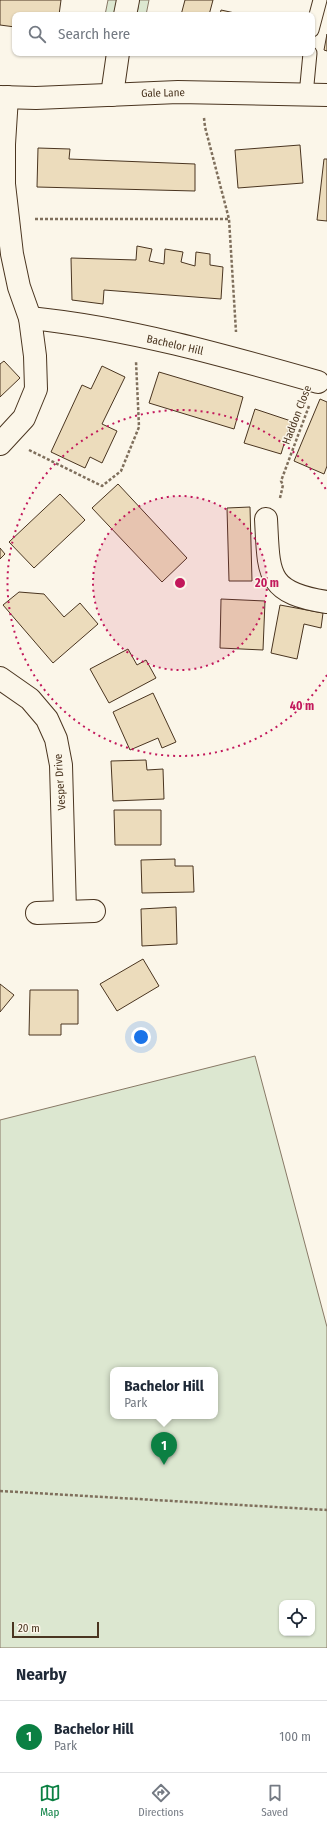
<!DOCTYPE html>
<style>
body{margin:0;font-family:"Fira Sans Condensed",sans-serif;background:#f6f6f7;color:#1f2937}
.controls{position:absolute;right:12px;bottom:12px;display:grid;overflow:hidden;border-radius:8px;box-shadow:0 1px 3px #0004}
.controls button{width:36px;height:36px;display:grid;place-items:center;padding:0;border:0;border-bottom:1px solid #e0e1e3;background:#fff;color:#1f2937;font:20px sans-serif}
.scale{position:absolute;left:12px;bottom:10px;width:87px;box-sizing:border-box;padding-left:4px;border:2px solid #4a3520;border-top:0;font-size:11px;line-height:14px;white-space:nowrap;color:#4a3520;-webkit-text-stroke:3px #fbf6e9;paint-order:stroke}
.you{position:absolute;left:141px;top:1037px;width:14px;height:14px;margin:-10px;border:3px solid #fff;border-radius:50%;background:#1a73e8;box-shadow:0 0 0 6px #1a73e833}
.badge{display:grid;place-items:center;width:26px;height:26px;border-radius:50%;background:#0b8043;color:#fff;font-size:13px;font-weight:700}
.pin{position:absolute;translate:-50% -33px;filter:drop-shadow(0 1px 2px #0008)}
.pin::after{content:'';position:absolute;top:21px;width:14px;height:12px;background:inherit;clip-path:polygon(0 0,100% 0,50% 100%)}
.popup{position:absolute;left:110px;top:1367px;width:108px;height:52px;box-sizing:border-box;display:grid;place-content:center;border-radius:8px;background:#fff;filter:drop-shadow(0 1px 3px #0005);font-size:13px;white-space:nowrap;color:#747a83}
.popup b{font-size:15px;color:#1f2937}
.popup::after{content:'';position:absolute;left:50%;top:100%;margin-left:-8px;border:8px solid transparent;border-top-color:#fff}
.list{margin:0;padding:0;list-style:none}
h2{display:flex;justify-content:space-between;align-items:center;height:52px;margin:0;padding:0 16px;font-size:17px}
h2 small{font-size:13px;font-weight:400;color:#747a83}
.list li{display:grid;grid-template-columns:26px 1fr auto;gap:12px;align-items:center;box-sizing:border-box;height:72px;padding:0 16px;border-top:1px solid #e0e1e3}
.list b{display:block;font-size:15px;white-space:nowrap}
.list p{margin:0;font-size:13px;white-space:nowrap;color:#747a83}
.list em{font-size:13px;font-style:normal;color:#747a83}
.icon{flex:none;width:22px;height:22px;fill:none;stroke:currentColor;stroke-width:2;stroke-linecap:round;stroke-linejoin:round}
.map{position:relative;flex:none;width:327px;height:1648px;overflow:hidden}
.search{position:absolute;background:#fff;box-shadow:0 1px 3px #0004;left:12px;right:12px;top:12px;height:44px;display:flex;align-items:center;gap:10px;box-sizing:border-box;padding:0 14px;border-radius:8px;color:#747a83;font-size:15px}
.sheet{height:124px;background:#fff}
nav{display:flex;justify-content:space-around;align-items:center;box-sizing:border-box;height:56px;border-top:1px solid #e0e1e3;background:#fff;font-size:11px;color:#747a83}
nav a{display:grid;justify-items:center;gap:2px}
nav .on{color:#0b8043}
.map>svg:first-child{display:block}
.green{fill:#dce7d0;stroke:#887966;fill-rule:evenodd}
.building{fill:#ecdcbc;stroke:#4a3520}
.lines{fill:none;stroke-linecap:round;stroke-linejoin:round}
.service-casing{stroke:#4a3520;stroke-width:15}
.minor-casing{stroke:#4a3520;stroke-width:24}
.tertiary-casing{stroke:#4a3520;stroke-width:24}
.path{stroke:#7f6f5c;stroke-width:2.5;stroke-dasharray:3 2;stroke-linecap:butt}
.service{stroke:#fbf6e9;stroke-width:13}
.minor{stroke:#fbf6e9;stroke-width:22}
.tertiary{stroke:#fbf6e9;stroke-width:22}
.ring{fill:none;stroke:#c2185b;stroke-width:2;stroke-dasharray:2 4}
.labels{text-anchor:middle;dominant-baseline:central;stroke-width:3;stroke-linejoin:round;paint-order:stroke}
.street-label{font-size:11px;fill:#4a3520;stroke:#fbf6e9}
.centre{fill:#c2185b;stroke:#fbf6e9;stroke-width:2}
.ring-label{font-size:12px;text-anchor:middle;font-weight:bold;fill:#c2185b;stroke:#fbf6e9;stroke-width:3;stroke-linejoin:round;paint-order:stroke}
</style>
<div class="map">
<svg width="327" height="1648" viewBox="0 0 327 1648">
<rect width="100%" height="100%" fill="#fbf6e9"/>
<g class="green">
<path d="M108,0h9l-3,15h-9z"/>
<path d="M139,0h10l-3,15h-9z"/>
<path d="M255,1056l72,271v321h-327v-528zM113,1370h102v46h-102zM282,1603h30v30h-30z"/>
</g>
<g class="building">
<path d="M0,0h61l-2,15h-44v12l-15,-2z"/>
<path d="M185,0h28l-4,15h-28z"/>
<path d="M221,10l23,5h-24z"/>
<path d="M327,34v17l-3,-1z"/>
<path d="M300,145l3,38 -65,5 -3,-38z"/>
<path d="M38,148l32,1 -1,10 126,5v27l-158,-4z"/>
<path d="M324,159h3v62l-10,-1z"/>
<path d="M137,246l15,3 -3,12 15,3 1,-15 18,3 -2,10 14,4 1,-14 14,2v11l13,2 -2,32 -117,-9 -1,14 -31,-4 -1,-42 65,2z"/>
<path d="M4,361l16,17 -20,19v-33z"/>
<path d="M102,366l23,11 -23,47 15,7 -15,32 -12,-6 -5,11 -34,-16 31,-67 9,4z"/>
<path d="M159,372l84,25 -9,32 -85,-26z"/>
<path d="M320,399l7,3v64l-3,8 -30,-13z"/>
<path d="M255,409l36,12 -10,33 -37,-11z"/>
<path d="M118,484l69,74 -25,24 -70,-74z"/>
<path d="M60,494l25,26 -51,48 -25,-26z"/>
<path d="M250,507l2,74h-23l-2,-73z"/>
<path d="M0,548l5,6 -5,5z"/>
<path d="M19,592l25,2 20,23 16,-14 18,21 -45,39 -50,-58z"/>
<path d="M221,599l44,2 -2,49 -43,-2z"/>
<path d="M280,605l43,8 -2,15 -17,-4 -7,35 -26,-6z"/>
<path d="M128,649l9,16 9,-5 10,18 -47,25 -19,-34z"/>
<path d="M153,693l23,49 -14,6 -4,-10 -28,12 -17,-38z"/>
<path d="M146,760l1,10 16,-1 1,30 -51,2 -2,-40z"/>
<path d="M114,810h47v35h-46z"/>
<path d="M175,859v7h18l1,26 -52,1 -1,-33z"/>
<path d="M176,907l1,37 -35,2 -1,-37z"/>
<path d="M143,959l16,27 -42,25 -17,-27z"/>
<path d="M0,984l14,11 -14,17z"/>
<path d="M30,990h48v34h-17v11h-32z"/>
</g>
<g class="lines">
<g class="service-casing">
<g id="service">
<path d="M312,30l8,-30"/>
<path d="M306,95l4,-42"/>
</g>
</g>
<g class="minor-casing">
<g id="minor">
<path d="M125,15l3,-15"/>
<path d="M112,95l6,-42"/>
<path d="M30,318c98,10 193,37 288,64"/>
<path d="M0,444l24,-26 12,-29 -1,-33 -5,-38 -11,-31 -7,-33 -8,-70v-40l3,-47"/>
<path d="M266,519c3,54 -1,74 61,83"/>
<path d="M0,678l30,21 17,20 9,20 5,26 4,146"/>
<path d="M37,913l57,-2"/>
</g>
</g>
<g class="tertiary-casing">
<path id="tertiary" d="M0,97l36,1 142,-6 149,3"/>
</g>
<g class="path">
<path d="M204,118l1,9 24,92 7,113"/>
<path d="M35,219h194"/>
<path d="M29,450l73,36 19,-15 18,-44 -3,-66"/>
<path d="M280,498l3,-13 -2,-4 28,-75"/>
<path d="M0,1491l327,19"/>
</g>
<use href="#service" class="service"/>
<use href="#minor" class="minor"/>
<use href="#tertiary" class="tertiary"/>
</g>
<circle cx="180" cy="583" r="87" fill="#c2185b" fill-opacity=".12"/>
<g class="ring">
<circle cx="180" cy="583" r="87"/>
<path d="M327 675A173 173 0 1 1 327 491"/>
</g>
<g class="labels">
<g class="street-label">
<text transform="translate(163 93) rotate(-1)">Gale Lane</text>
<text transform="translate(175 345) rotate(13)">Bachelor Hill</text>
<text transform="translate(297 415) rotate(-69)">Haddon Close</text>
<text transform="translate(60 782) rotate(-94)">Vesper Drive</text>
</g>
</g>
<circle cx="180" cy="583" r="6" class="centre"/>
<g class="ring-label">
<text x="267" y="587">20 m</text>
<text x="302" y="710">40 m</text>
</g>
</svg>
<div class="controls">
<button><svg class="icon" aria-label="locate" viewBox="0 0 24 24"><circle cx="12" cy="12" r="6"/><path d="M12 2v4M12 18v4M2 12h4M18 12h4"/></svg></button>
</div>
<div class="scale">20 m</div>
<div class="you"></div>
<div class="pin badge" style="left:164px;top:1465px">1</div>
<div class="popup"><b>Bachelor Hill</b>Park</div>
<div class="search"><svg class="icon" aria-label="search" viewBox="0 0 24 24"><circle cx="10" cy="10" r="6"/><path d="M15 15l6 6"/></svg>Search here</div>
</div>
<section class="sheet">
<h2>Nearby<small></small></h2>
<ul class="list">
<li><span class="badge">1</span><div><b>Bachelor Hill</b><p>Park</p></div><em>100 m</em></li>
</ul>
</section>
<nav>
<a class="on"><svg class="icon" aria-label="map" viewBox="0 0 24 24"><path d="M3 6l6-2 6 2 6-2v14l-6 2-6-2-6 2zM9 4v14M15 6v14"/></svg>Map</a>
<a><svg class="icon" aria-label="directions" viewBox="0 0 24 24"><path d="M12 3l9 9-9 9-9-9zM9 14v-3h6M13 9l2 2-2 2"/></svg>Directions</a>
<a><svg class="icon" aria-label="saved" viewBox="0 0 24 24"><path d="M7 4h10v16l-5-4-5 4z"/></svg>Saved</a>
</nav>
